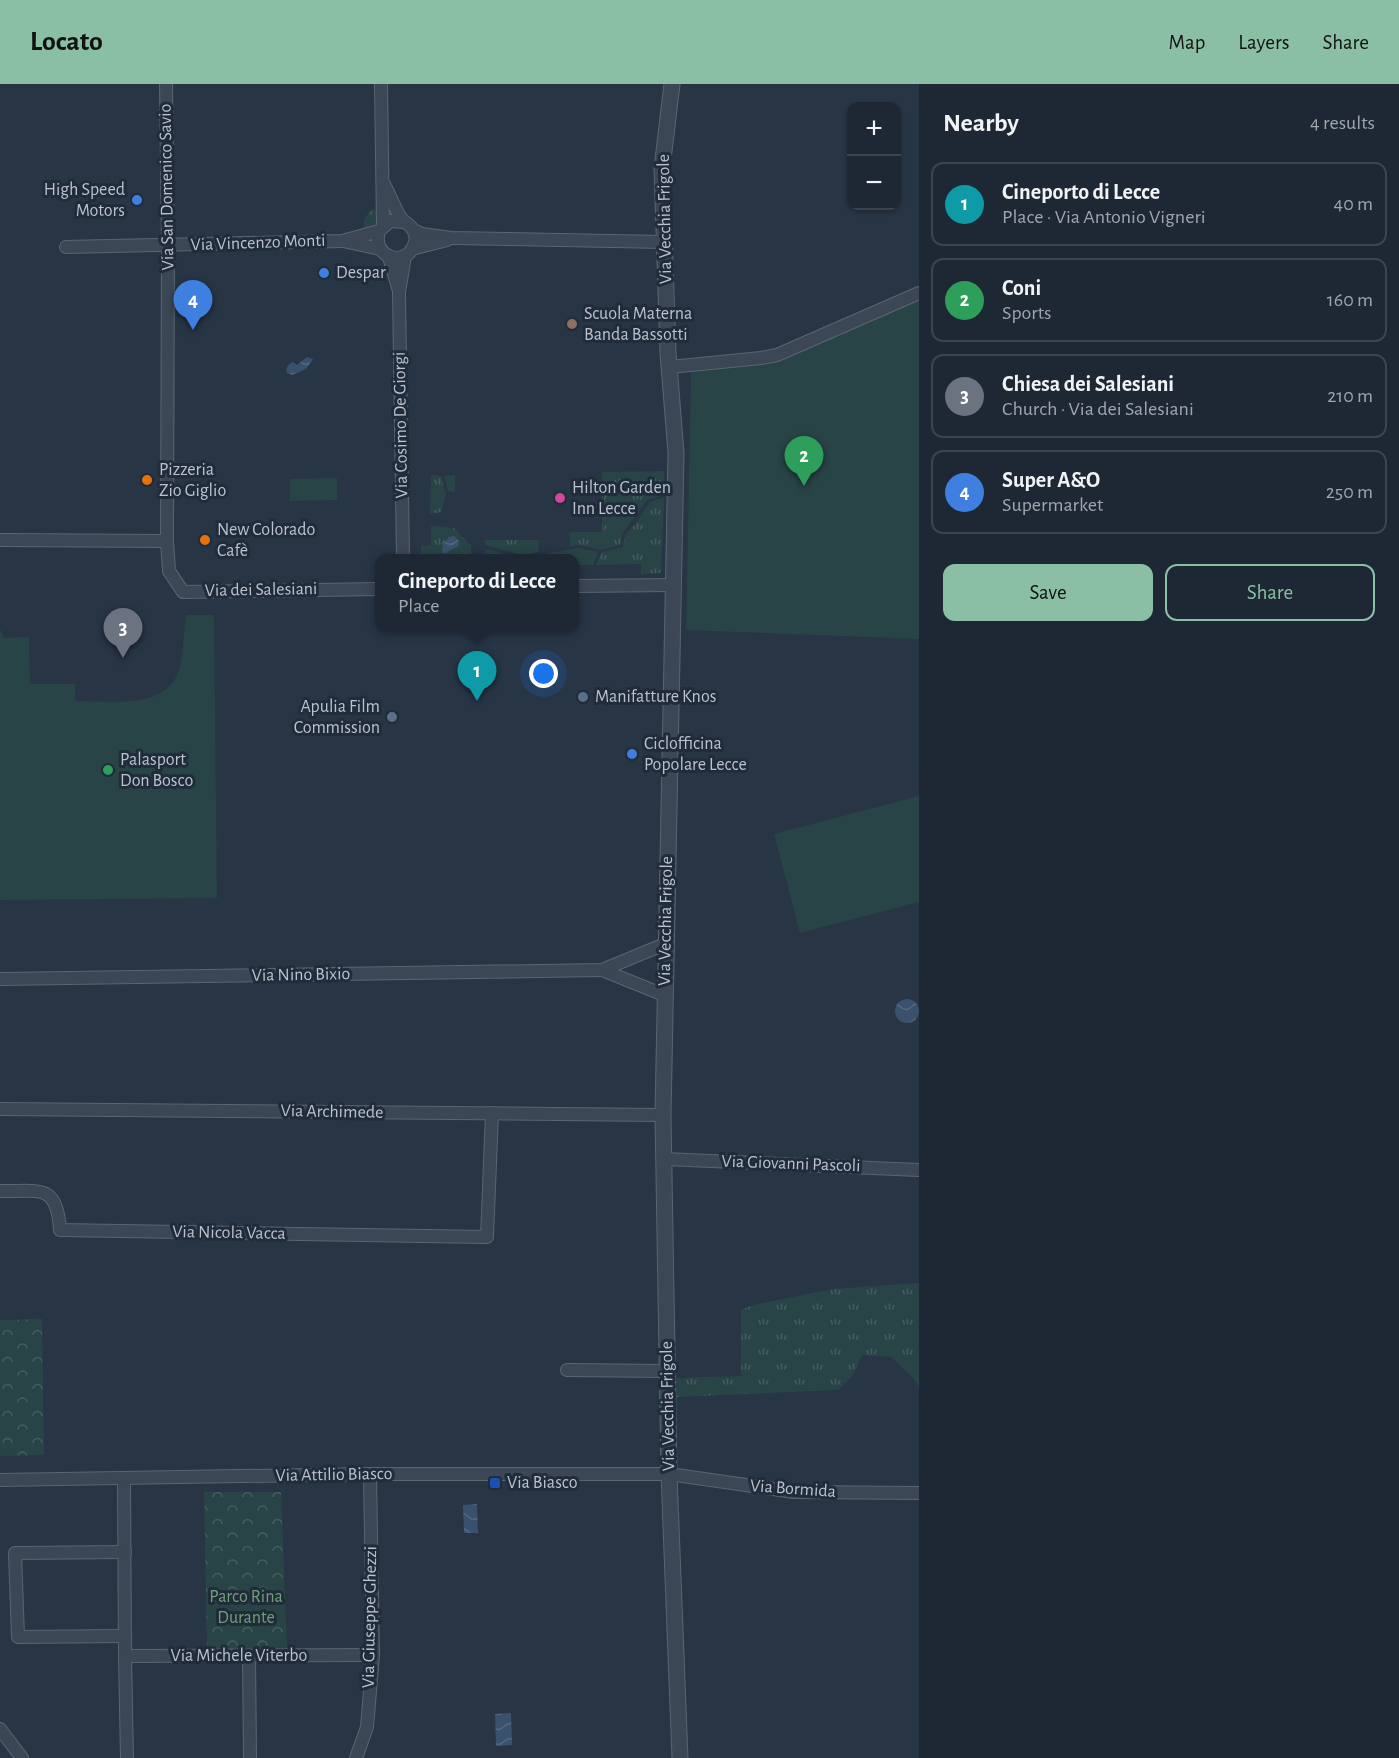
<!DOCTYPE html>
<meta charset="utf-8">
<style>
body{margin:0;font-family:"Alegreya Sans",sans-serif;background:#2a3440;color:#f1f3f6}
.controls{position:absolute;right:18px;top:18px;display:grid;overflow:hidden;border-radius:12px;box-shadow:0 2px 4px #0004}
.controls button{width:54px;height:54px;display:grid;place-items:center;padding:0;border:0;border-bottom:2px solid #3b444f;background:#1d2834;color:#f1f3f6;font:30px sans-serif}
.you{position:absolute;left:544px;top:590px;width:21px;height:21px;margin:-15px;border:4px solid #fff;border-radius:50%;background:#1a73e8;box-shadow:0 0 0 9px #1a73e833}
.badge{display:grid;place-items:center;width:39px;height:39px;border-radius:50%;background:#8abfa5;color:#fff;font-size:20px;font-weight:700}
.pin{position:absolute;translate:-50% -50px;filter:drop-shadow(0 2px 3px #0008)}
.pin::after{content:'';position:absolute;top:32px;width:21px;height:18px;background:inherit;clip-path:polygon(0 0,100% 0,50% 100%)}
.popup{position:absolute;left:375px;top:470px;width:204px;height:78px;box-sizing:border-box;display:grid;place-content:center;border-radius:12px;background:#1d2834;filter:drop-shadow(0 2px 4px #0005);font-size:20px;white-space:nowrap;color:#a0a6ac}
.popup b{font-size:22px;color:#f1f3f6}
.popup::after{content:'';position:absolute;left:50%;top:100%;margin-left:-12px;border:12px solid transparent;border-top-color:#1d2834}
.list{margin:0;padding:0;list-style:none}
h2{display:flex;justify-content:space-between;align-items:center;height:78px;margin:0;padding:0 24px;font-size:26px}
h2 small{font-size:20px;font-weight:400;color:#a0a6ac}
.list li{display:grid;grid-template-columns:39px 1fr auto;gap:18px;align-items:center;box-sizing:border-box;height:84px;margin:0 12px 12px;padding:0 12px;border:2px solid #3b444f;border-radius:12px}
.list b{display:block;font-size:22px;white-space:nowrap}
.list p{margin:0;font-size:20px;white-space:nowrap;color:#a0a6ac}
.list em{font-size:20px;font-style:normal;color:#a0a6ac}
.actions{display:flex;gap:12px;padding:18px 24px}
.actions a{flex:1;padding:14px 0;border:2px solid #8abfa5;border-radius:12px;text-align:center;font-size:21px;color:#8abfa5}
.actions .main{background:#8abfa5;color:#111}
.map{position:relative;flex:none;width:919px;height:1674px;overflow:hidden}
header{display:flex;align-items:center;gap:36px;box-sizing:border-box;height:84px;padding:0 30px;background:#8abfa5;color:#111}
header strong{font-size:28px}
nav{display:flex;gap:33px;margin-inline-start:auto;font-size:21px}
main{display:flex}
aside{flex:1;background:#1d2834}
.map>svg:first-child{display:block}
.grass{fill:url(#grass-tufts)}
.park{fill:url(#park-crowns)}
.pitch{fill:#294446}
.water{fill:url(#water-waves)}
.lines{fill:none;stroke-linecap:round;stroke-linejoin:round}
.minor-casing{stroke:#5a6572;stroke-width:14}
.tertiary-casing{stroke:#5a6572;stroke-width:17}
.minor{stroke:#3b4755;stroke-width:12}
.tertiary{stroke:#3b4755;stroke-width:15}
.shop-dot{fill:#3f7fe0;stroke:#202c3a;stroke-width:2}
.education-dot{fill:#8d6e63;stroke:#202c3a;stroke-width:2}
.food-dot{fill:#e8710a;stroke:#202c3a;stroke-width:2}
.hotel-dot{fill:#d1479c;stroke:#202c3a;stroke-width:2}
.service-dot{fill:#5c6f8a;stroke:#202c3a;stroke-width:2}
.leisure-dot{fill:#2e9e5b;stroke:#202c3a;stroke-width:2}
.transit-dot{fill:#1a4fb4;stroke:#202c3a;stroke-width:2}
.labels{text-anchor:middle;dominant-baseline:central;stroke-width:6;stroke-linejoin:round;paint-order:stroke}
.street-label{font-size:18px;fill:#b9c2ce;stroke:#202c3a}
.poi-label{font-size:18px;fill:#b9c2ce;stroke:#202c3a;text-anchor:start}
.park-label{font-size:18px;fill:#6fa078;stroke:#202c3a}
</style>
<header>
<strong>Locato</strong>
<nav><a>Map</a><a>Layers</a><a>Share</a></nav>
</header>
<main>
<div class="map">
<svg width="919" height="1674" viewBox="0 0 919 1674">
<defs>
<pattern id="grass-tufts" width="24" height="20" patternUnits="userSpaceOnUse" patternTransform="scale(1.5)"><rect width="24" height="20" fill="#294446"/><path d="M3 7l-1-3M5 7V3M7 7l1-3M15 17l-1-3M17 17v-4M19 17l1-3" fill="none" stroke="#465d60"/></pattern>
<pattern id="park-crowns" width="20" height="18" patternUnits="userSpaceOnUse" patternTransform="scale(1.5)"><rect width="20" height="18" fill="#294446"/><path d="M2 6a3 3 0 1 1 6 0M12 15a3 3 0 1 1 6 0" fill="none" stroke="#465d60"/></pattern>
<pattern id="water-waves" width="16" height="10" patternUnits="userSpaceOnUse" patternTransform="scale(1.5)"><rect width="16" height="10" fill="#3a516d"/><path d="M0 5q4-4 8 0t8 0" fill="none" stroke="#546881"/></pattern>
</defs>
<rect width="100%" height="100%" fill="#273545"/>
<g class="grass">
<path d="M379,124l-2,15 -13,7c-2,-11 4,-20 15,-22z"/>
<path d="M664,387v24l-17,5 -25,34 -2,11 -19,5 -22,-5 -9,1v-14h32v-60z"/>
<path d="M431,391l10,1 5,19 -5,17 -11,2z"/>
<path d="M455,391v17l-7,-1 -4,-15z"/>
<path d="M664,413l-3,76 -20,1v-10l-45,1 6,-13 21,-5 2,-12 11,-12 14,-21z"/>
<path d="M431,442l23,2 17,18v12h-50v-12l10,-1z"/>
<path d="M485,456h54l-1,12 -16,3 -37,-10z"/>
<path d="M579,464l19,4 -5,13h-18l-1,-7h-27l-2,-4z"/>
<path d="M485,465l37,9 18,-3 2,3h-57z"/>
<path d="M919,1199v105l-4,-8 -24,-23 -29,-2 -9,20 -15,15 -163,7v-19l66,-2v-66l12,-5 79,-16z"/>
</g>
<g class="park">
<path d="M42,1235l2,136 -44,1v-136z"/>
<path d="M204,1408h77l6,156 -80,1z"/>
</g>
<g class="pitch">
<path d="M919,215v340l-233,-9 5,-258 85,-12z"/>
<path d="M337,394v22l-47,1v-22z"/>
<path d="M186,531h28l3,283 -217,2v-270l2,2 1,6 26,-1 1,47h45v17c35,0 95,10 105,-35 4,-17 3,-33 6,-51z"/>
<path d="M919,712v106l-119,31 -26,-99z"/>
</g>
<g class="water">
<path d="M307,273l6,2 -7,10 -14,6 -5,-2c-2,-4 1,-9 6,-11l4,3z"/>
<path d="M454,452l5,5 -1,5 -14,8 -2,-3 1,-7 6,-7z"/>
<circle cx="907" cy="927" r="12"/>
<path d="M477,1420l1,29h-14l-1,-28z"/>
<path d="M511,1629l1,32 -16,1 -1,-32z"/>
</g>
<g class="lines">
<g class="minor-casing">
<g id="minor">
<path d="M166,0l2,161 -1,296 2,30 14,21 197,-3"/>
<path d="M381,0l2,141"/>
<path d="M384,100c6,11 10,23 17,34 4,5 10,7 13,13 2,5 2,10 0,14 -8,23 -43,13 -35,-14l11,-10 14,1"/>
<path d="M413,146l9,4 29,4 213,4"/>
<path d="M343,157l37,8"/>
<path d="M66,163l276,-6 37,-10"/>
<path d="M412,165l35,-9"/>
<path d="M389,173l10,34"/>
<path d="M670,283l91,-9 16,-3 142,-62"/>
<path d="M0,456l167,1"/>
<path d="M403,474l-4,-266 6,-36"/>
<path d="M574,502l98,-1"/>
<path d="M602,886l62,25"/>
<path d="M0,895l602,-9 63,-26"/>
<path d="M0,1025l663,6"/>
<path d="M664,1075l255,11"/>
<path d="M0,1107c39,1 57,-9 60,39l427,7 5,-124"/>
<path d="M567,1286l101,1"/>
<path d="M124,1394l1,178 248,-1"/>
<path d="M0,1396l370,-6h299l125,18 125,1"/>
<path d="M125,1468l-110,1 3,84 107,-1"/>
<path d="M125,1572l2,102"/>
<path d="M249,1572l1,102"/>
<path d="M0,1645l22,29"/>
<path d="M356,1674l11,-31 6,-72 -3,-181"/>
</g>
</g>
<g class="tertiary-casing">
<path id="tertiary" d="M672,0l-10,84 6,185 8,100 -13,662 6,359 11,284"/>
</g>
<use href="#minor" class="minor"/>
<use href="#tertiary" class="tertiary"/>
</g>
<g class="shop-dot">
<circle cx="137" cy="116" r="6"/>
<circle cx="324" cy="189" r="6"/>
<circle cx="632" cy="670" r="6"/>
</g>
<circle class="education-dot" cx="572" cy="240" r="6"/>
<g class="food-dot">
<circle cx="147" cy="396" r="6"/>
<circle cx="205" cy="456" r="6"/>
</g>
<circle class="hotel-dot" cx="560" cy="414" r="6"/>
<g class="service-dot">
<circle cx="583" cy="613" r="6"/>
<circle cx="392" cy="633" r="6"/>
</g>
<circle class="leisure-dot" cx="108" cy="686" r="6"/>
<rect class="transit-dot" x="489" y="1393" width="12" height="12" rx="3"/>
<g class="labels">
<g class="street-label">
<text transform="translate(167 103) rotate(-91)">Via San Domenico Savio</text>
<text transform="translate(665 135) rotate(-91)">Via Vecchia Frigole</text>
<text transform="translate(258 159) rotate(-2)">Via Vincenzo Monti</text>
<text transform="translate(401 341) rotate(-91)">Via Cosimo De Giorgi</text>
<text transform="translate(261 506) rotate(-1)">Via dei Salesiani</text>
<text transform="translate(666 837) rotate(-89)">Via Vecchia Frigole</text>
<text transform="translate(301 891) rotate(-1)">Via Nino Bixio</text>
<text transform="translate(332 1028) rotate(1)">Via Archimede</text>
<text transform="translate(791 1080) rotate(2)">Via Giovanni Pascoli</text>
<text transform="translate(229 1149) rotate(1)">Via Nicola Vacca</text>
<text transform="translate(668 1322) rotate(-91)">Via Vecchia Frigole</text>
<text transform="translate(334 1391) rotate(-1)">Via Attilio Biasco</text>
<text transform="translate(793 1405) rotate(4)">Via Bormida</text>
<text transform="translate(370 1533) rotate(-89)">Via Giuseppe Ghezzi</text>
<text x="239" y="1572">Via Michele Viterbo</text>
</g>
<g class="poi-label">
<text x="125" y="106" text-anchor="end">High Speed<tspan x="125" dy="21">Motors</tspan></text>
<text x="336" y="189">Despar</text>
<text x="584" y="230">Scuola Materna<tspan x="584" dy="21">Banda Bassotti</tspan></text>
<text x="159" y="386">Pizzeria<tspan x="159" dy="21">Zio Giglio</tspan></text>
<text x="572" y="404">Hilton Garden<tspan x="572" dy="21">Inn Lecce</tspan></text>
<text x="217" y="446">New Colorado<tspan x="217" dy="21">Cafè</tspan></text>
<text x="595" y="613">Manifatture Knos</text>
<text x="380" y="623" text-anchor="end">Apulia Film<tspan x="380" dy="21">Commission</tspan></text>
<text x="644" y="660">Ciclofficina<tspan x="644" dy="21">Popolare Lecce</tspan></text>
<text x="120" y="676">Palasport<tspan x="120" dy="21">Don Bosco</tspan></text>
<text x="507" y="1399">Via Biasco</text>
</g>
<g class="park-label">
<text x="246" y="1513">Parco Rina<tspan x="246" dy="21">Durante</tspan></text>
</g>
</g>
</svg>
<div class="controls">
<button>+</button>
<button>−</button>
</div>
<div class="you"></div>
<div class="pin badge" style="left:477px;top:617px;background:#0f9aa8">1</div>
<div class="popup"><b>Cineporto di Lecce</b>Place</div>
<div class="pin badge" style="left:804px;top:402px;background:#2e9e5b">2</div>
<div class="pin badge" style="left:123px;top:574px;background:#6b7280">3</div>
<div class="pin badge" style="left:193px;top:246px;background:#3f7fe0">4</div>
</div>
<aside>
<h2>Nearby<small>4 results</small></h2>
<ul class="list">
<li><span class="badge" style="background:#0f9aa8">1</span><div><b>Cineporto di Lecce</b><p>Place · Via Antonio Vigneri</p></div><em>40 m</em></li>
<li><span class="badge" style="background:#2e9e5b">2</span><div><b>Coni</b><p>Sports</p></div><em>160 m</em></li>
<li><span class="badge" style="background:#6b7280">3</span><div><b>Chiesa dei Salesiani</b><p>Church · Via dei Salesiani</p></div><em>210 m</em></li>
<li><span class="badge" style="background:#3f7fe0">4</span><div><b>Super A&amp;O</b><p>Supermarket</p></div><em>250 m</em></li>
</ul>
<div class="actions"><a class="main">Save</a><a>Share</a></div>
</aside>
</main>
